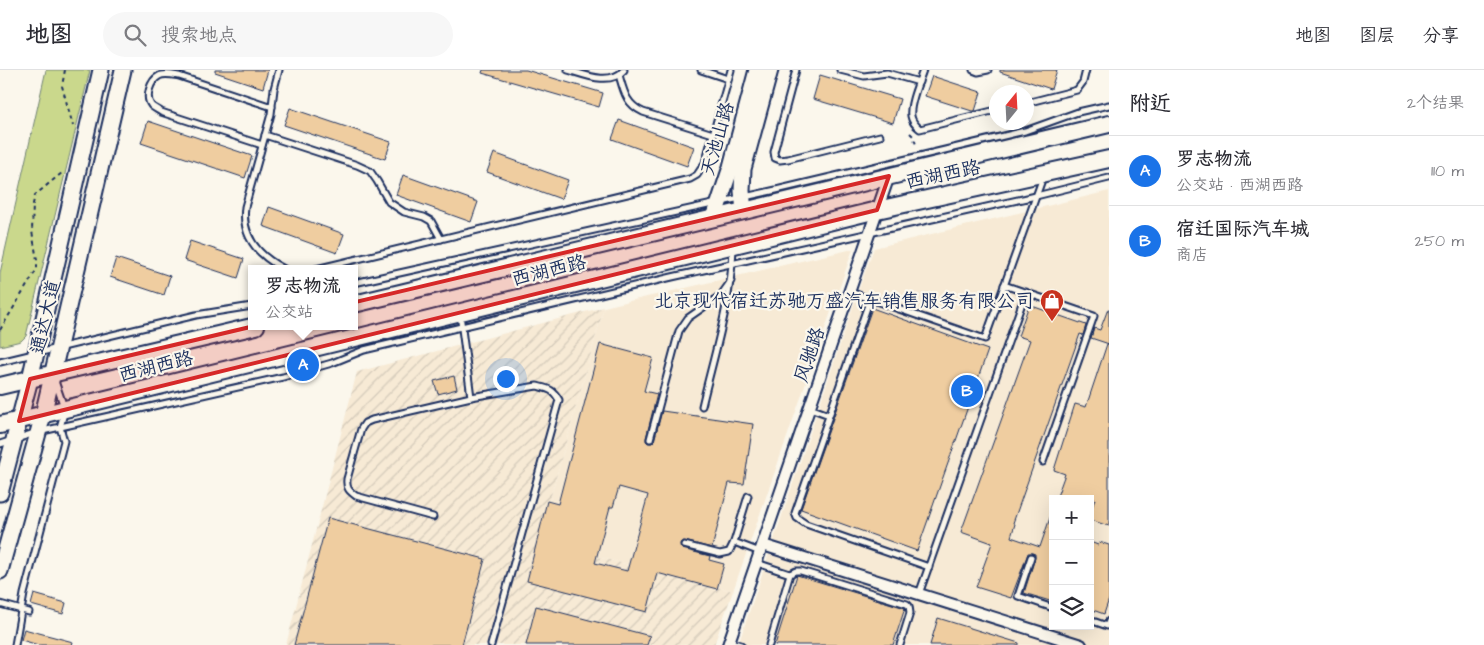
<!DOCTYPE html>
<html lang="zh">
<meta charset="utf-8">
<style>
body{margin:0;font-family:"Architects Daughter","LXGW WenKai TC",sans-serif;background:#f7f7f7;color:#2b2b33}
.controls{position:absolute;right:15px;bottom:15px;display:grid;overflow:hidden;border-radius:0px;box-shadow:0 5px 20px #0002}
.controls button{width:45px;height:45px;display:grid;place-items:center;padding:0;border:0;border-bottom:1px solid #e1e1e2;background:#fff;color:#2b2b33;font:25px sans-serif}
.compass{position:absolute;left:989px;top:15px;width:45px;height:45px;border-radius:50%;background:#fff;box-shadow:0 5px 20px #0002;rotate:18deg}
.you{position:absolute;left:505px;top:308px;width:18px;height:18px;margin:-12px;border:4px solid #fff;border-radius:50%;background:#1a73e8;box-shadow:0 0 0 8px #1a73e833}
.badge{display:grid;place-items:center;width:32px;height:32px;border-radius:50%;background:#1a73e8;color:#fff;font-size:16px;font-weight:700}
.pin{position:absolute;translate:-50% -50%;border:2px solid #fff;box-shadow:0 1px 5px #0006}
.popup{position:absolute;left:248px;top:195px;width:110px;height:65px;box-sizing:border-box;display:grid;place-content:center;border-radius:0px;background:#fff;filter:drop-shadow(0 1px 4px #0005);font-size:16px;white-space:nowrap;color:#7c7c81}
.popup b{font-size:19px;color:#2b2b33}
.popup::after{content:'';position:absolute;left:50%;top:100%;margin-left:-10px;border:10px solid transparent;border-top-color:#fff}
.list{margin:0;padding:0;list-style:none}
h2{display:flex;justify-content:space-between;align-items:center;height:65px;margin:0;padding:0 20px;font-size:21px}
h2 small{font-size:16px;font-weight:400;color:#7c7c81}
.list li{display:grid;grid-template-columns:32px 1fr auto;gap:15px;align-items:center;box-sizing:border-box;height:70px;padding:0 20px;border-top:1px solid #e1e1e2}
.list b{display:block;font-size:19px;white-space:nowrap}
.list p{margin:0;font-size:16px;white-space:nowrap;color:#7c7c81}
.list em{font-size:16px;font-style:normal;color:#7c7c81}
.icon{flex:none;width:28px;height:28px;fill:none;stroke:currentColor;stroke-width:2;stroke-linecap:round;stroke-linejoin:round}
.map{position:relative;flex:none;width:1109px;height:575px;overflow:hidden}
header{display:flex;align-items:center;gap:30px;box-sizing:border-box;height:70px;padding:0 25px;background:#fff;border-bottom:1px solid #e1e1e2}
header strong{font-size:24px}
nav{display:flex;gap:28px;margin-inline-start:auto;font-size:18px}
.search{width:350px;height:45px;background:#f7f7f7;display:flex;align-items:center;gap:12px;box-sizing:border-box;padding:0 18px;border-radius:28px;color:#7c7c81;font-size:19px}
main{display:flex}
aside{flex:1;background:#fff}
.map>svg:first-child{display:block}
.built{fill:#f7ead5;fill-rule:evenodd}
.industrial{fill:url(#industrial-furrows)}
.garden{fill:#cad88c;stroke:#728475}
.building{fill:#efcda0;stroke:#1b2f5e;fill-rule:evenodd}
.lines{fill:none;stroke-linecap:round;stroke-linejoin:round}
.lane-casing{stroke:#1b2f5e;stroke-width:9}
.street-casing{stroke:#1b2f5e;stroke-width:14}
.secondary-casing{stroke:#1b2f5e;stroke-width:19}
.primary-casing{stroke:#1b2f5e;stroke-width:20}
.path{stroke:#1b2f5e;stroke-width:2;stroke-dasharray:4 4;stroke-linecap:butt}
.lane{stroke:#fbf7ec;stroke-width:5}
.street{stroke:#fbf7ec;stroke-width:10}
.secondary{stroke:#fbf7ec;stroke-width:15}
.primary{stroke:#fbf7ec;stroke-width:16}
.marked{fill:#d62828;fill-opacity:0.2;stroke:#d62828;stroke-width:4;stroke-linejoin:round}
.labels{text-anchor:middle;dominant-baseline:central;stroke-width:4.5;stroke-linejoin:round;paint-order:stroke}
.street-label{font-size:19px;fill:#1b2f5e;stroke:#fbf7ec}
.poi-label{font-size:19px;fill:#1b2f5e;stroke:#fbf7ec;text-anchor:end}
</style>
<header>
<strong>地图</strong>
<div class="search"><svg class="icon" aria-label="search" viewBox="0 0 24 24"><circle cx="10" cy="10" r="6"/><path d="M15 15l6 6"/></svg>搜索地点</div>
<nav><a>地图</a><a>图层</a><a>分享</a></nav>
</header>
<main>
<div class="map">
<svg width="1109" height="575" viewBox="0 0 1109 575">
<defs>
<pattern id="industrial-furrows" width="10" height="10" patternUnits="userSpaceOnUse" patternTransform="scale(1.25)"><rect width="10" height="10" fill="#f7ead5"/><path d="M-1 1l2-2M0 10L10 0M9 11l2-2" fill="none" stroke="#d3c9b9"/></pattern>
</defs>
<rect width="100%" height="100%" fill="#fbf7ec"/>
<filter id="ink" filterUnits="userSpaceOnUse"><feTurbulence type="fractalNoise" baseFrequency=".02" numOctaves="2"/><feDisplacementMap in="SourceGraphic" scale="10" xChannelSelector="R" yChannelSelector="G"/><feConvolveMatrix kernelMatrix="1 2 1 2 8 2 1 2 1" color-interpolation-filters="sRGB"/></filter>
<g filter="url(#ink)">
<g class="built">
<path d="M1109,121v454h-371l123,-362 13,-35zM1053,429h37v127h-37z"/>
<path d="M853,179l-120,342 -195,-49 66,-235z"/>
</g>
<path class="industrial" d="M604,237l-66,235 195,49 -19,54h-428l71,-273z"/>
<path class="garden" d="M46,0h44l-64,266 -5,5 -21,5v-73z"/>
<g class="building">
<path d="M215,0h53l-5,18 -48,-16z"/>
<path d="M483,0h43l77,23 -4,14 -117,-34z"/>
<path d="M1000,0h57l-6,19 -51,-17z"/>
<path d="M820,5l80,24 -7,24 -80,-24z"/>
<path d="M932,6l49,16 -6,19h-3l-47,-15z"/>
<path d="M290,38l101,34 -6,17 -101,-34z"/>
<path d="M619,50l75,27 -7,19 -75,-27z"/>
<path d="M148,51l104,35 -7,22 -104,-35z"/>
<path d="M494,83l74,27 -7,19 -74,-27z"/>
<path d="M403,105l75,27 -7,20 -75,-27z"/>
<path d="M269,137l75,27 -7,19 -74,-27z"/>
<path d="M190,171l54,18 -6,19 -54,-18z"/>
<path d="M116,188l54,18 -6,19 -54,-18z"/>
<path d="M1029,235l57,20 -3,10 -3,-1 -67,189 2,1 -4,13 29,10 11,-32 2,1v86l-29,-9 11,-35v-4l-3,-1h-4l-1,3 -16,42 -35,-11 16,-44 -31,-11 69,-192 -12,-4z"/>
<path d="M872,238l116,42 -71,201 -116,-42z"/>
<path d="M1108,239h1v217l-19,-6v-6l5,-15h-39l9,-25 -11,-4 21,-66 11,3 21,-63h2l-18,-6 3,-10 6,2z"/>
<path d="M600,274l53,14 -9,33 13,3 -11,44v3l2,2h4l2,-2 8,-30 91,13 -9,60 -15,-1 -17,65 -27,-7 -4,1 -1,2 2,5 28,7 -1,4 15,4 -7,25 -60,-16 -10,39 -120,-31 20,-80 11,3zM619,417l29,8 -21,76 -32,-8 15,-56h3z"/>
<path d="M454,306l3,13 -19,5 -4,-13z"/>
<path d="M328,448l157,41 -23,86h-168z"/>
<path d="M1090,472l8,3 1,-3 10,3v54l-5,15 -14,-5z"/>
<path d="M797,505l108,33 -12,37h-118z"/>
<path d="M34,524l32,9 -3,11 -32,-9z"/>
<path d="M536,536l114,30 -3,9h-121z"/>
<path d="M938,548l81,25v2h-89z"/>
<path d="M24,559l49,13 -1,3h-33l-18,-5z"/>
</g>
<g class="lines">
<g class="lane-casing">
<g id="lane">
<path d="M279,0l-5,19 -3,25 -26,93c-4,30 14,49 39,62"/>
<path d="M568,0c17,5 42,16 56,0"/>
<path d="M701,0l27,9"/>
<path d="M796,0l-22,82 1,6 5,2 8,-1 92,-23"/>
<path d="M840,0l24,6 23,-3 32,9"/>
<path d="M923,0c-4,12 -14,34 -12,46 1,6 4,9 9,13l76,-19"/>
<path d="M973,0l5,2 10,-2"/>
<path d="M619,5c5,17 7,29 24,37l70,22"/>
<path d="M1026,33l51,-13 6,-8 3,-12"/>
<path d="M265,65l92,30 13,6 7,10 12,21 15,10 20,5 7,4 10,18"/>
<path d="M262,75l-101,-33c-2,-2 -8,-4 -10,-7 -6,-8 -1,-24 8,-29 5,-3 14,-1 20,0l93,31"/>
<path d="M316,199l374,-90 7,-4 8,-12 26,-93"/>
<path d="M354,213l422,-93 249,-59 53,-19 31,-7"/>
<path d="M1004,215l90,31 -51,146"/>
<path d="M850,222l20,7 -75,214 2,5 9,6 123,43"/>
<path d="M870,229l115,40 58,-162"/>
<path d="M460,244l11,83 66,-11c12,3 16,3 22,14l-68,245"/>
<path d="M0,292l196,-47 56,-9"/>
<path d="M702,336c12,-51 29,-104 31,-157"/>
<path d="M810,338l19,7"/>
<path d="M650,369l29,-108 9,-13 33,-23 10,-14"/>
<path d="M0,374l38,-12 245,-55 49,-14 32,-13 308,-73 364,-81 73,-18"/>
<path d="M433,447l-77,-21c-7,-5 -10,-8 -9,-17l14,-50 4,-6 7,-3 99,-23"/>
<path d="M734,472l26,10"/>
<path d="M684,475l36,9 9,-2 5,-10 14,-46"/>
<path d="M1031,487l-13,39 35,12"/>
<path d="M757,493l33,11 -21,71"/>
<path d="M790,504l6,-3h5l106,33 2,2 1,7 -10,32"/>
<path d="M919,524l107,-302"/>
<path d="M0,534l29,8"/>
<path d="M1090,550l17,6 2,-5"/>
<path d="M730,572l11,3"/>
<path d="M15,575l9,-51 40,-153 -4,-14 5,-17 -10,-29"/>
</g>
</g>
<g class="street-casing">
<g id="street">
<path d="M763,475l318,100"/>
<path d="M728,575l161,-469"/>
</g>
</g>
<g class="secondary-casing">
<g id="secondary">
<path d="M744,141l-2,-20 1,-22 27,-99"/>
<path d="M714,148l17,-51 26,-97"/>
<path d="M0,423l30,-114 71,-309"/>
<path d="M0,501l43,-156 80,-345"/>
</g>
</g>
<g class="primary-casing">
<g id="primary">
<path d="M354,234c252,-59 503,-122 755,-180"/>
<path d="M0,316l256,-60"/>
<path d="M0,355l877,-215 232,-51"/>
</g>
</g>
<g class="path">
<path d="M65,0l-3,16 11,40"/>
<path d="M910,63l3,3 4,11"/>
<path d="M0,260l37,-61v-9l-5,-29 1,-27 2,-9 28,-23"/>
</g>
<use href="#lane" class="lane"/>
<use href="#street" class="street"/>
<use href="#secondary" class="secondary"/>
<use href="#primary" class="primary"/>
</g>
</g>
<path class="marked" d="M889,106l-12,34 -858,211 11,-42z"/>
<defs>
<g id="shop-pin" transform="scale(1.25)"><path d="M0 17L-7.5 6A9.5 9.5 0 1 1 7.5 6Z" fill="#c8321e" stroke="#fbf7ec"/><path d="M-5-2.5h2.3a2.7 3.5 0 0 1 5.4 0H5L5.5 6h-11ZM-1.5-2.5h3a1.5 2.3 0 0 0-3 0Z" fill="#fff"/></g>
</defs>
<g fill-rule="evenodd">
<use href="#shop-pin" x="1052" y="231"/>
</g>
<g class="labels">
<g class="street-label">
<text transform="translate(718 69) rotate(-74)">天池山路</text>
<text transform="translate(943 105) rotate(-12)">西湖西路</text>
<text transform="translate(549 201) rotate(-14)">西湖西路</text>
<text transform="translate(46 247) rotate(-77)">通达大道</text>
<text transform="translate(810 285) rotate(-71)">风驰路</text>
<text transform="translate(156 297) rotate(-14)">西湖西路</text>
</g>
<g class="poi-label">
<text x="1034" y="231">北京现代宿迁苏驰万盛汽车销售服务有限公司</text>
</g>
</g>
</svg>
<div class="controls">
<button>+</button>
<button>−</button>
<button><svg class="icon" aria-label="layers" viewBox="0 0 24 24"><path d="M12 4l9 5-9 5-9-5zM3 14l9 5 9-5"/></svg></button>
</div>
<svg class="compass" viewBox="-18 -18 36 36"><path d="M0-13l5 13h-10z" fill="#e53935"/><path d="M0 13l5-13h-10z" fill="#7c7c81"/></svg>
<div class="you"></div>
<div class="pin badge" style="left:303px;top:295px">A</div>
<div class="popup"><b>罗志物流</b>公交站</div>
<div class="pin badge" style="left:967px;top:321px">B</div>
</div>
<aside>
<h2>附近<small>2个结果</small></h2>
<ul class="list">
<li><span class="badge">A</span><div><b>罗志物流</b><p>公交站 · 西湖西路</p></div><em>110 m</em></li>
<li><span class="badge">B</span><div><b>宿迁国际汽车城</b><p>商店</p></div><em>250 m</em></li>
</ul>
</aside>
</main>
